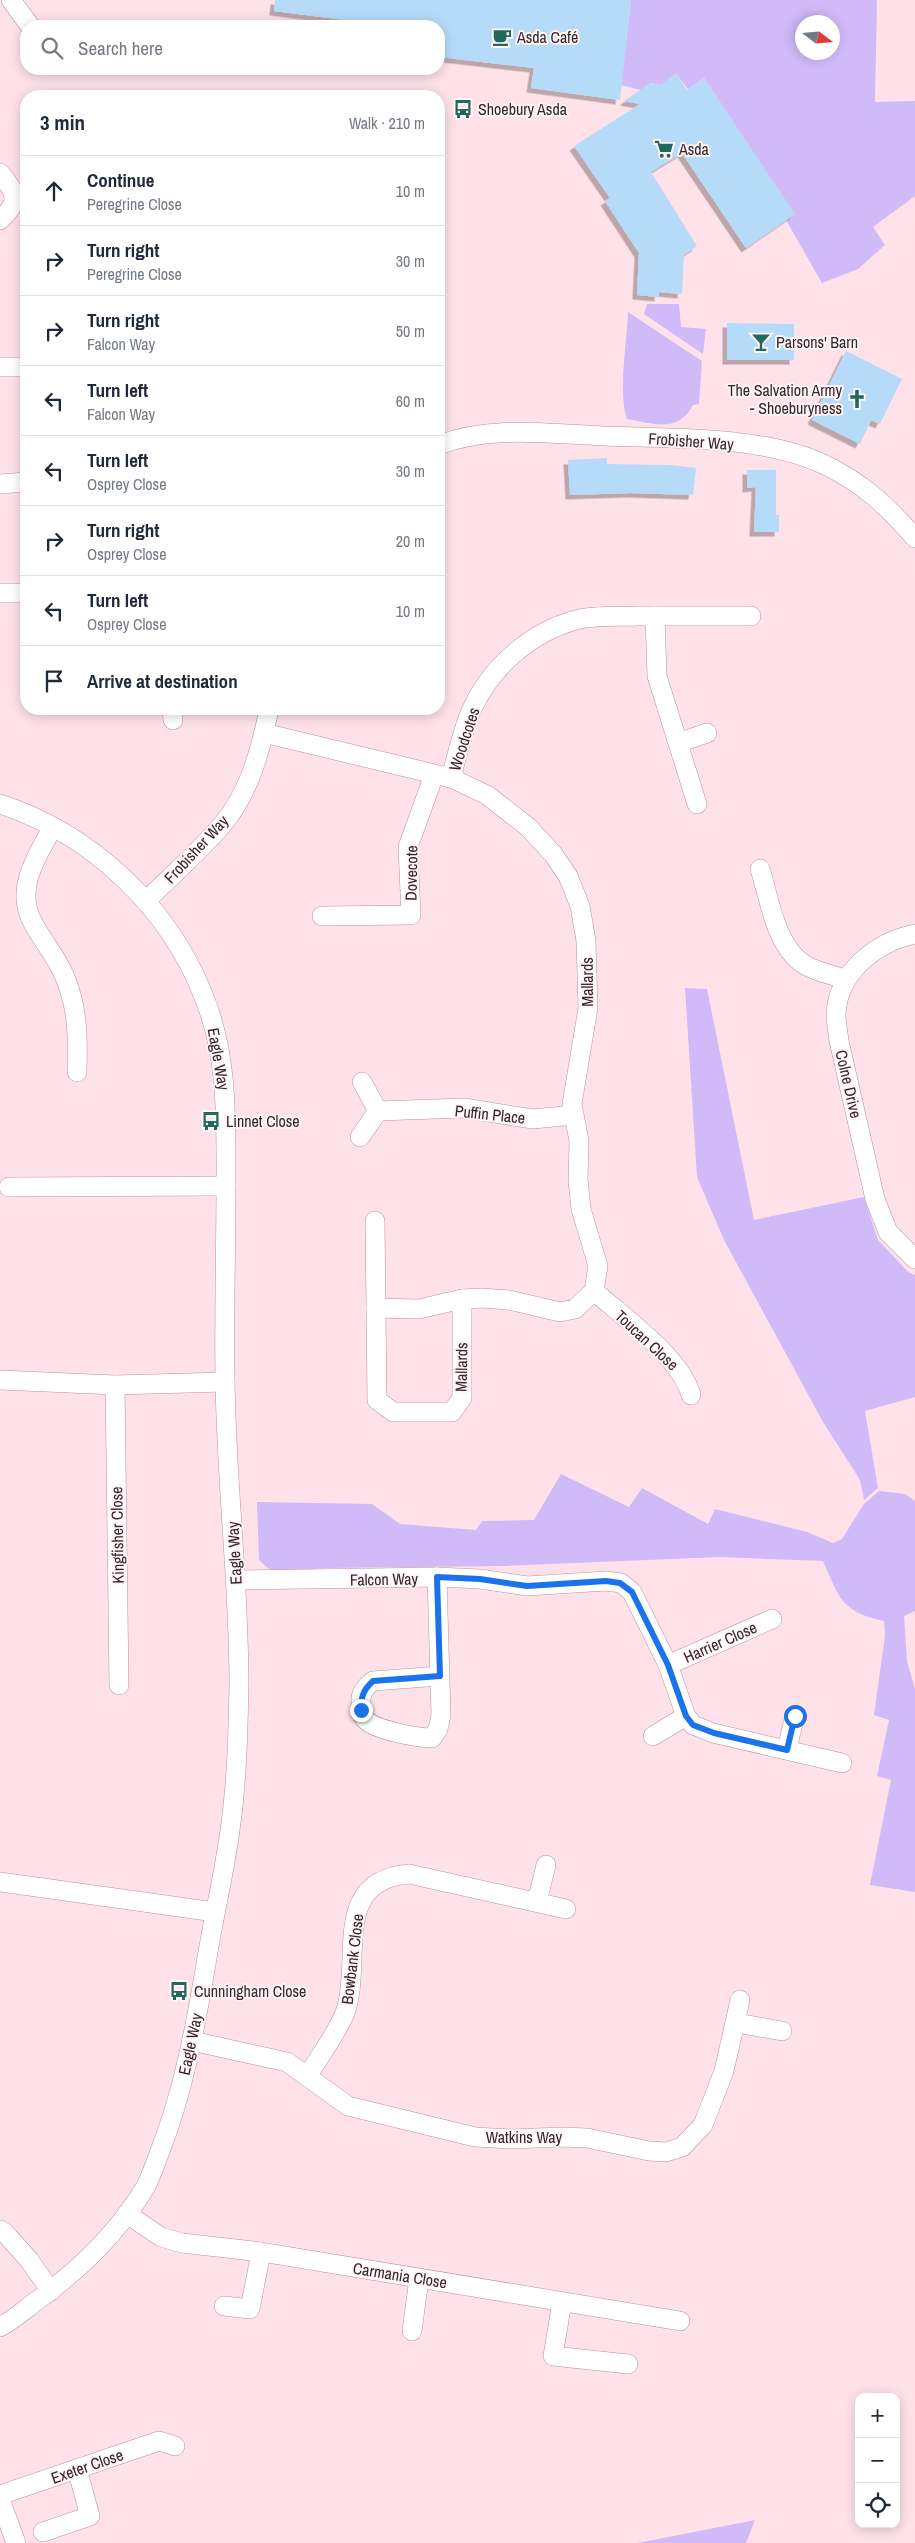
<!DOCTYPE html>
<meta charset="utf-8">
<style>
body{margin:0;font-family:"Archivo Narrow",sans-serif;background:#f6f6f7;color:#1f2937}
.controls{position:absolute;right:15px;bottom:15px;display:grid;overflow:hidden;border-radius:10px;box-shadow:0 2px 12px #0003}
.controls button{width:45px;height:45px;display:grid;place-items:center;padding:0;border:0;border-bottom:1px solid #e0e1e3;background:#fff;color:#1f2937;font:25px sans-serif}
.compass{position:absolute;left:795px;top:15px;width:45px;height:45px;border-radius:50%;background:#fff;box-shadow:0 2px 12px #0003;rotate:106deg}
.stop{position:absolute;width:15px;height:15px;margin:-11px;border:4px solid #1a73e8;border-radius:50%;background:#fff}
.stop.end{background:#1a73e8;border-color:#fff;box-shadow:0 1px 5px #0008}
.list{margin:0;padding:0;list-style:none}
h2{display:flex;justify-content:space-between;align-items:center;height:65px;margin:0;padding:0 20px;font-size:21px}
h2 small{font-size:16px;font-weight:400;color:#747a83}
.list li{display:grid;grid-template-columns:32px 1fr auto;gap:15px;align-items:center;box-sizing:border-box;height:70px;padding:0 20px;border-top:1px solid #e0e1e3}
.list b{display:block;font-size:19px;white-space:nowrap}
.list p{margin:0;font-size:16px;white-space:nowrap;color:#747a83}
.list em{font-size:16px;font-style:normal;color:#747a83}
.icon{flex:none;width:28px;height:28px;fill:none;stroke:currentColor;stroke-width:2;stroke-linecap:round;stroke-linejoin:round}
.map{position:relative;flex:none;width:915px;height:2543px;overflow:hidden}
.search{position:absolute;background:#fff;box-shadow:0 2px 12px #0003;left:20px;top:20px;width:425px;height:55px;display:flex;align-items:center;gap:12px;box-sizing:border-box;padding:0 18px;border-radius:20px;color:#747a83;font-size:19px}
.panel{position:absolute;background:#fff;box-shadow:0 2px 12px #0003;left:20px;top:90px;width:425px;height:625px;border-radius:20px}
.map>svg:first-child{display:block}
.green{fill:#d0baf8;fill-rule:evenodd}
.building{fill:#b6dbf8;filter:url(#shadow)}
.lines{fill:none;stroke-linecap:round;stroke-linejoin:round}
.minor-casing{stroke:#bc909c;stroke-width:20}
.minor{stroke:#fff;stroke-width:19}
.route{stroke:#1a73e8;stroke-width:6}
.labels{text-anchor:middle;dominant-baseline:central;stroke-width:4;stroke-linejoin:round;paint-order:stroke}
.poi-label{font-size:16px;fill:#36252a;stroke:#fff5f7;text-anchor:start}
.street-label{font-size:16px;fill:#36252a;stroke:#fff5f7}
</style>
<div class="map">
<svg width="915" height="2543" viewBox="0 0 915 2543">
<defs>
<filter id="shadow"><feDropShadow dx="-4.5" dy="4.5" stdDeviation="0" flood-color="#0004"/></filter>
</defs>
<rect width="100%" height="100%" fill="#ffe2e9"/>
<g class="green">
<path d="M631,0h246l-2,102 40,-1v95l-42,31 12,18 -27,24 -36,14 -36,-63 8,-6 -90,-136 -16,11 -12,-15 -15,11 -10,-2 -10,7 -20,-5zM802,22h30v30h-30z"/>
<path d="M647,304h32l2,23 25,2 -3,25 -59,-40z"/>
<path d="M628,312l74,49 -3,43 -6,1c-15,28 -38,19 -66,14 -9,-26 0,-78 1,-107z"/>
<path d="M685,988l22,1 47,231 110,-23 14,43 30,32 7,3v122l-50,14 13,77 -14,12 -4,-20 -37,-58 -99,-182 -27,-63z"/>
<path d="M561,1474l68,33 13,-19 66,36 7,-15 92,23 26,11 9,-4 22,-35 15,-13 26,3 10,7v110l-11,5 3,45 8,28v203l-45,-7 21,-105 -14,-4 12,-56 -15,-5 11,-80 -1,-14c-43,-9 -45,-24 -61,-60l-103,-4 -216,9 -178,2 -45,3 -12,-2 -10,-9 -2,-58 115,2 28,20 76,6 6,-9 52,-1z"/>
<path d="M755,2520l-9,23h-108z"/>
</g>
<g class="building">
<path d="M275,0h356l-11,100 -89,-12 3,-20 -95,-11v-31h-46l-119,-15z"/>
<path d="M676,74l11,16 17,-12 91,136 -49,34 -64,-95 -31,19 46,74 -13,9 -2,39 -23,-2v5l-22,-2 2,-42 -34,-52 5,-3 -36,-52 66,-42 -16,-3 27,-18 10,2z"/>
<path d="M727,323l67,1v36h-67z"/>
<path d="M846,351l56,28 -22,45 -9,-4 -11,24 -48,-24z"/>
<path d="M607,458v6l64,1 25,3 -3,27 -63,-2 -60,2 -2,-35z"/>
<path d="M747,470h29v45h3v17h-25l2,-45 -9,1z"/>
</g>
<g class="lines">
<g class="minor-casing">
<g id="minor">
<path d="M11,0l19,26"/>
<path d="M0,173c16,20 21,28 0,47"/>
<path d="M0,367h26"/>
<path d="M439,445c52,-20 111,-11 165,-9 65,2 163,0 221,29 38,18 63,42 90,73"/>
<path d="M0,484l26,-2"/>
<path d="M0,593h26"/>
<path d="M655,616l2,60 40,128"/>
<path d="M172,709l1,11"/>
<path d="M264,733l187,45 36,17 41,32 25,27 15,22 12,30 6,35 2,67 -16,96 7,37 -1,39 3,29 17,57 -4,25 -19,18 -15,3 -51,-12 -27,-2 -20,1 -43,10 -43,-1"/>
<path d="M678,743l29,-10"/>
<path d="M451,778c6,-22 11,-47 21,-69 19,-42 59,-77 104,-89 19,-5 41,-3 61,-4 38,0 76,0 114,0"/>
<path d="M0,804c92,30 169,103 204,193 24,59 22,122 22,185 0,65 -2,131 -1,196 1,102 14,204 14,307 -1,48 -2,97 -9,145 -6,45 -17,89 -24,134 -11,65 -23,129 -47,190 -4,11 -8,22 -13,32 -27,46 -68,85 -111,116 -12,9 -22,18 -35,25"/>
<path d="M53,827c-16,29 -39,62 -20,96 9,17 23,33 31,52 14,32 14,62 13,97"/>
<path d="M760,869c10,31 15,77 45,96 12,7 27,10 40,14"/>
<path d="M146,901c25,-25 53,-49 76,-76 27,-31 39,-76 47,-116"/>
<path d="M322,916l89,-1 -3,-68 26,-72"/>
<path d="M915,934c-39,8 -77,38 -79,80 0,9 2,18 3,27l36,158 13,33 27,27"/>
<path d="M362,1082l16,29 86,-3 69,11 40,-4"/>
<path d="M360,1137l18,-26"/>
<path d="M9,1187l217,-1"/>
<path d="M375,1221l2,179 16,12h59l10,-14v-99"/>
<path d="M594,1291c30,27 86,65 97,104"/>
<path d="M0,1380l115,5 110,-3"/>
<path d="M115,1385l4,300"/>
<path d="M437,1577l4,138 -3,14 -6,9c-13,0 -59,-8 -67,-19 -3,-4 -4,-10 -4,-15 -1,-11 4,-17 12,-23l67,-5"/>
<path d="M236,1580l201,-3 43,2 47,7 79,-5 15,2 11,9 36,73 18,51 7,9 20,8 129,30"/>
<path d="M668,1665l104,-46"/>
<path d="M653,1736l33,-20"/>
<path d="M787,1749l8,-34"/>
<path d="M0,1882l215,30"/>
<path d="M537,1902l9,-37"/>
<path d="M737,2023l45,8"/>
<path d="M192,2041l95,21 61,44 127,31 37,2 49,-2 26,1 62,13 17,1 16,-5 21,-22 21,-54 16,-71"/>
<path d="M308,2076c11,-20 31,-45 38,-66 16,-51 -15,-130 63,-136l157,35"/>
<path d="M127,2214l34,23 21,6 79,9 419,69"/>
<path d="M0,2230l5,3 24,27 22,31"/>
<path d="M562,2302l-9,54 75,8"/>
<path d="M224,2306l26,3 11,-57"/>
<path d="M412,2331l7,-52"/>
<path d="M0,2495l159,-54 16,5"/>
<path d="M0,2499l16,44"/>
<path d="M43,2532l47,-16 -13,-47"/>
</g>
</g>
<use href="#minor" class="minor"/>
</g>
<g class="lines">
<path class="route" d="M361,1710c0,-13 2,-20 12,-29l67,-5 -3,-99 43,2 47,7 79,-5 14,2 12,9 36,73 18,51 7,9 21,8 73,17 8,-34"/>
</g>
<defs>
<g id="cafe-bare" transform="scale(1.5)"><path d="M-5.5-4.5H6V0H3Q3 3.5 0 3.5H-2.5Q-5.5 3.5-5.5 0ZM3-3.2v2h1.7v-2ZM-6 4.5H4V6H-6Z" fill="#21685d" stroke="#fff5f7" stroke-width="2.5" paint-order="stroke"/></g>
<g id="bus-bare" transform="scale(1.5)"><path d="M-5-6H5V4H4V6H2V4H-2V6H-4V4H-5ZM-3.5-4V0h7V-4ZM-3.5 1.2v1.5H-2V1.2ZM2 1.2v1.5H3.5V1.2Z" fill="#21685d" stroke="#fff5f7" stroke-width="2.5" paint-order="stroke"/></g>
<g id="supermarket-bare" transform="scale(1.5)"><path d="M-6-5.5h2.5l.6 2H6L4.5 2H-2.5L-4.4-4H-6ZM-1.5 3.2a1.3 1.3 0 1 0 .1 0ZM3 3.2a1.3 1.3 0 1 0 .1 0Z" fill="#21685d" stroke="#fff5f7" stroke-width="2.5" paint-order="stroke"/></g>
<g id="bar-bare" transform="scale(1.5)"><path d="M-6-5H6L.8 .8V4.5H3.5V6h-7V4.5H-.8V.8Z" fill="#21685d" stroke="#fff5f7" stroke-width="2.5" paint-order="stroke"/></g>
<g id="church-bare" transform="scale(1.5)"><path d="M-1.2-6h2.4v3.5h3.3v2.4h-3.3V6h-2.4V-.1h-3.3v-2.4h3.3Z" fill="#21685d" stroke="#fff5f7" stroke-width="2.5" paint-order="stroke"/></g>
</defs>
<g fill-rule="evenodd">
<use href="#cafe-bare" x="502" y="37"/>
<use href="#bus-bare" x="463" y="109"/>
<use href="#supermarket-bare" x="664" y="149"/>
<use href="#bar-bare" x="761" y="342"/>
<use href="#church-bare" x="857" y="399"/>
<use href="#bus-bare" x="211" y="1121"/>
<use href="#bus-bare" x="179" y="1991"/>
</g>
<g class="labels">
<g class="poi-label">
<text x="517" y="37">Asda Café</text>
<text x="478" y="109">Shoebury Asda</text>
<text x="679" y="149">Asda</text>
<text x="776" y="342">Parsons' Barn</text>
<text x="842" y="390" text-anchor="end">The Salvation Army<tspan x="842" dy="18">- Shoeburyness</tspan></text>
<text x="226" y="1121">Linnet Close</text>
<text x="194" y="1991">Cunningham Close</text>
</g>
<g class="street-label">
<text transform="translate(691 441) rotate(4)">Frobisher Way</text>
<text transform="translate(464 739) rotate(-72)">Woodcotes</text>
<text transform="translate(196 849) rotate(-47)">Frobisher Way</text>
<text transform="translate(411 873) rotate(-89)">Dovecote</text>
<text transform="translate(587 982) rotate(-90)">Mallards</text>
<text transform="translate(219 1059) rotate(80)">Eagle Way</text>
<text transform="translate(849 1084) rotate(77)">Colne Drive</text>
<text transform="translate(490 1114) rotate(6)">Puffin Place</text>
<text transform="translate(647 1340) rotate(43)">Toucan Close</text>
<text transform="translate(461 1367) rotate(-89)">Mallards</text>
<text transform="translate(117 1535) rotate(-91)">Kingfisher Close</text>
<text transform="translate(234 1553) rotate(-93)">Eagle Way</text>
<text transform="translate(384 1579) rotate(-1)">Falcon Way</text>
<text transform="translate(720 1642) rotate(-24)">Harrier Close</text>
<text transform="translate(352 1959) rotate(-83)">Bowbank Close</text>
<text transform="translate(190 2044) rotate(-78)">Eagle Way</text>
<text x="524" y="2137">Watkins Way</text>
<text transform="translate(400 2275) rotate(9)">Carmania Close</text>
<text transform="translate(87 2466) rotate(-19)">Exeter Close</text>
</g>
</g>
</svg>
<div class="controls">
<button>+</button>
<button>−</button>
<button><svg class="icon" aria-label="locate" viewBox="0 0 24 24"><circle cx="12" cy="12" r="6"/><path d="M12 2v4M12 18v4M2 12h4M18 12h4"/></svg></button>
</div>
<svg class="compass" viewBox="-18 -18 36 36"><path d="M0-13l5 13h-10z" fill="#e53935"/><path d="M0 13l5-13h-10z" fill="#747a83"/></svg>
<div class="stop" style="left:795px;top:1716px"></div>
<div class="stop end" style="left:361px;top:1710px"></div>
<div class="search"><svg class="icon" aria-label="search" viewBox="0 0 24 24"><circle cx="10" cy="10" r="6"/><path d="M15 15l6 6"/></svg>Search here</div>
<section class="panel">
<h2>3 min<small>Walk · 210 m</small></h2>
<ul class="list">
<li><svg class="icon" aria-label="ahead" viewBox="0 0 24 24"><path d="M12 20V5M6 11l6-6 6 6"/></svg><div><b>Continue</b><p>Peregrine Close</p></div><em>10 m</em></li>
<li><svg class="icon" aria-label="right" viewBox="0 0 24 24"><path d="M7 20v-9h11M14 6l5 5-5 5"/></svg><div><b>Turn right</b><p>Peregrine Close</p></div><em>30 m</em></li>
<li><svg class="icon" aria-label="right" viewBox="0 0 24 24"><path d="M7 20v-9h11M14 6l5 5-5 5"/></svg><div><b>Turn right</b><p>Falcon Way</p></div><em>50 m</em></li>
<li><svg class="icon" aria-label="left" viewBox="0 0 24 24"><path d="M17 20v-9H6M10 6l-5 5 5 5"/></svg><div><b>Turn left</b><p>Falcon Way</p></div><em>60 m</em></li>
<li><svg class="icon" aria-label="left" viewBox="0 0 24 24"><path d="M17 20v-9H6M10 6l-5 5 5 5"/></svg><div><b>Turn left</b><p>Osprey Close</p></div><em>30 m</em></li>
<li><svg class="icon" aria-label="right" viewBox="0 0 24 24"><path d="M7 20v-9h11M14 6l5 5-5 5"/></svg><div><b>Turn right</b><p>Osprey Close</p></div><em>20 m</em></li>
<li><svg class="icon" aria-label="left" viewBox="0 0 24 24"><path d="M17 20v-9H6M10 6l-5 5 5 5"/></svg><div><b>Turn left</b><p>Osprey Close</p></div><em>10 m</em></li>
<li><svg class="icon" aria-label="arrive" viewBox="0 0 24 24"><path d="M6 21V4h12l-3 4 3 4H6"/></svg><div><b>Arrive at destination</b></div></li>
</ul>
</section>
</div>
